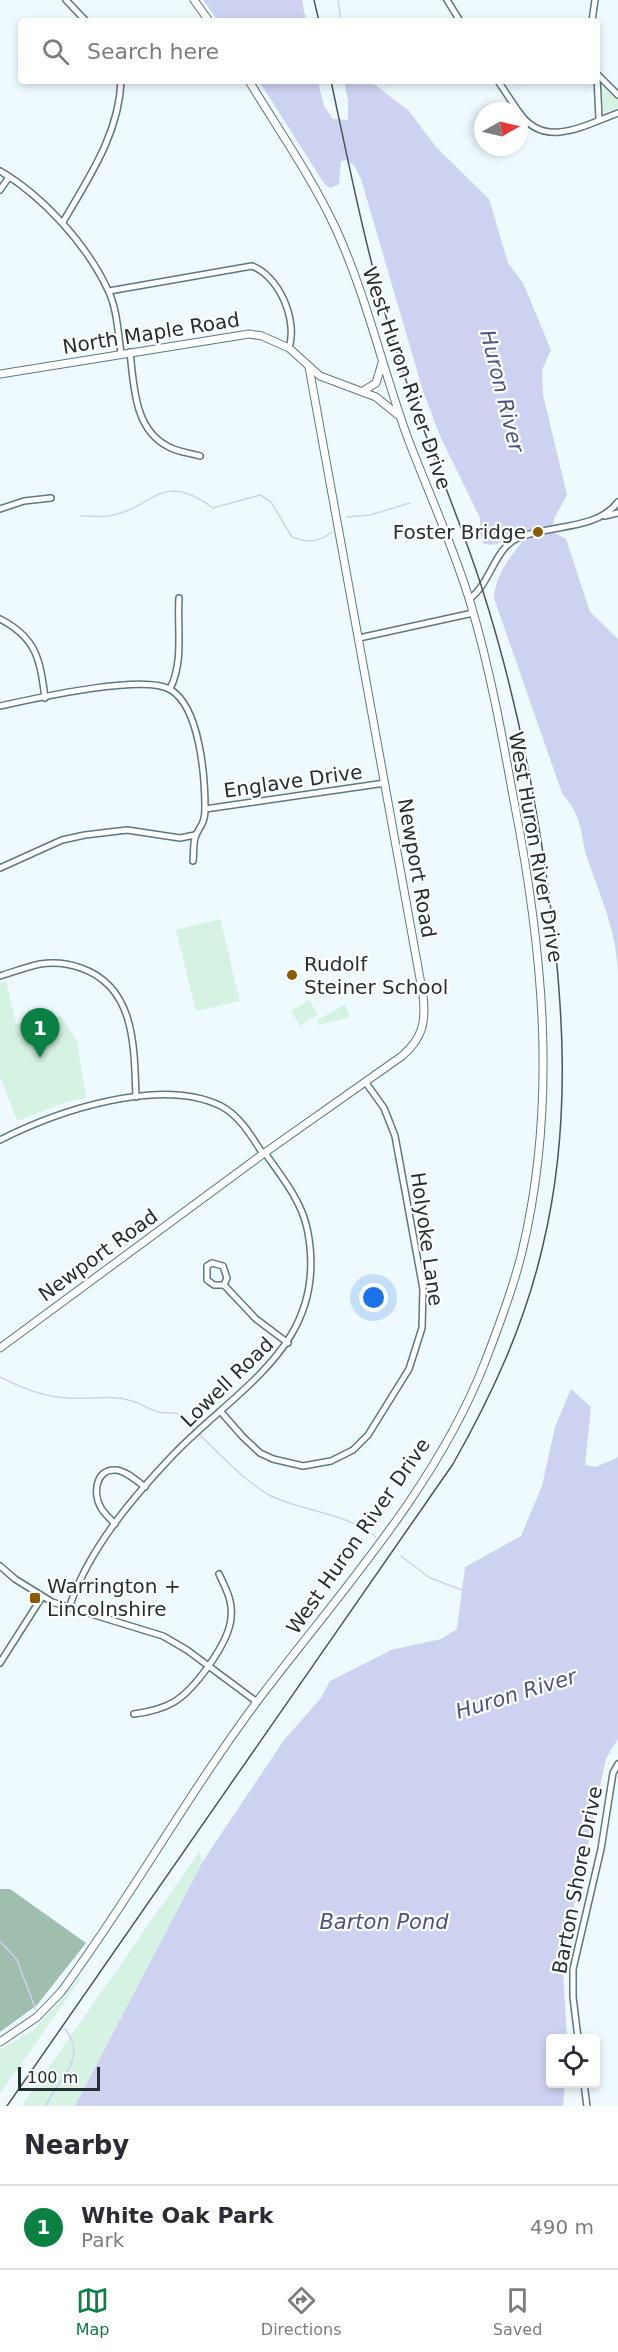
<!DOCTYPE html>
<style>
body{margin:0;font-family:"DejaVu Sans",sans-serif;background:#f2f2f3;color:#2b2b33}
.controls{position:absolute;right:18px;bottom:18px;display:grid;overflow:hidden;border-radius:6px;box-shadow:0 3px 9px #0003}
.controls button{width:54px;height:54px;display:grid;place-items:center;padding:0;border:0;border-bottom:2px solid #e1e1e2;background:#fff;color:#2b2b33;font:30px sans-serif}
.compass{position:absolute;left:474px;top:102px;width:54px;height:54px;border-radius:50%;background:#fff;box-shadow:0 3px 9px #0003;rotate:82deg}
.scale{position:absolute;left:18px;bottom:15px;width:82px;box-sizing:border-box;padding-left:6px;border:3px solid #232f33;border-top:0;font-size:16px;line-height:21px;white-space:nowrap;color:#232f33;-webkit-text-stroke:4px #fff;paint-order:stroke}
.you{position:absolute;left:374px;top:1298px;width:21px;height:21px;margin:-15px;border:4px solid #fff;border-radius:50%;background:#1a73e8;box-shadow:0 0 0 9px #1a73e833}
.badge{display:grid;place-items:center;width:39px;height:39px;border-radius:50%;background:#0b8043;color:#fff;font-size:20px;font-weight:700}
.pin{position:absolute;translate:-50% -50px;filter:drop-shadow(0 2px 3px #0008)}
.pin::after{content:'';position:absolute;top:32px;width:21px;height:18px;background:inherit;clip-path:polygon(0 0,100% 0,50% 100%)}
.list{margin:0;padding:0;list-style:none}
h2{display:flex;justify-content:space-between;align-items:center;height:78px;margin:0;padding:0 24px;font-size:26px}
h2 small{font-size:20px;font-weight:400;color:#7c7c81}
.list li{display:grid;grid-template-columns:39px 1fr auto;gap:18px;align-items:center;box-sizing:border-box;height:84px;padding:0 24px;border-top:2px solid #e1e1e2}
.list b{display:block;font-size:22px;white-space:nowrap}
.list p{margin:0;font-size:20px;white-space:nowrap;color:#7c7c81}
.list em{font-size:20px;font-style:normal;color:#7c7c81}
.icon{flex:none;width:33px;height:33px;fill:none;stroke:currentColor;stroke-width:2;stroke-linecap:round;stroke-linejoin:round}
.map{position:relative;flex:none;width:618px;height:2106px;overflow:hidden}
.search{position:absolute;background:#fff;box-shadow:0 3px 9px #0003;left:18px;right:18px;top:18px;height:66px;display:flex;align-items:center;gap:15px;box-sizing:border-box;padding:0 21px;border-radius:6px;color:#7c7c81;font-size:22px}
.sheet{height:162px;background:#fff}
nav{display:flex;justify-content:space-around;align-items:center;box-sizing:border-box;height:84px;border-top:2px solid #e1e1e2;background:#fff;font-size:16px;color:#7c7c81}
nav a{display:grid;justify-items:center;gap:3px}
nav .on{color:#0b8043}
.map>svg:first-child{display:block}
.green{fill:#d5f2e2}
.forest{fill:#9fbead}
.water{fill:#ced2f1}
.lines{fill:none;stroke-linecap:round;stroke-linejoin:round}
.stream{stroke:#ced2f1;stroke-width:1.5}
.minor-casing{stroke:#5d7881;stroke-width:8}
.tertiary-casing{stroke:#5d7881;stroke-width:9}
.minor{stroke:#fff;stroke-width:5}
.tertiary{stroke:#fff;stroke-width:7}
.rail{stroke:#4a565a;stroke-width:1.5}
.poi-dot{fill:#8b5b03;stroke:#fff;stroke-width:2}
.labels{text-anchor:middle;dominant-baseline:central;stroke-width:4.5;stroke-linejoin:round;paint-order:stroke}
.street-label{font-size:20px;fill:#232f33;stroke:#fff}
.poi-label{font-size:20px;fill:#232f33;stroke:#fff;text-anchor:start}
.water-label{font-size:21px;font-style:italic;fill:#4e537f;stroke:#fff}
</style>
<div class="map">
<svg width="618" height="2106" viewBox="0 0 618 2106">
<rect width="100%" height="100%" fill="#eefafe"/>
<g class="green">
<path d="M604,86l14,11v11l-15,5 -2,-25z"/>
<path d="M220,919l20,82 -44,10 -20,-81z"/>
<path d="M6,981l10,43 45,-8 16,25 9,57 -17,3 -52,20 -17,-45v-93z"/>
<path d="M309,1000l9,14 -18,12 -9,-15z"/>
<path d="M345,1005l5,12 -32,8 -1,-5z"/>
<path d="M199,1852l4,9 -128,245h-53z"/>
<path d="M88,1968l-88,126v-44l35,-21z"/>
</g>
<path class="forest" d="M0,1889h10l76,54 -49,62 -37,27z"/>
<g class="water">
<path d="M203,0h99l4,21h-88z"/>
<path d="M259,81h59l6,25 9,13 15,1v-20l-4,-19h26l39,30 27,36 53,52 19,64 15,20 28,67 -9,20 1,25 24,100c-5,12 -17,23 -14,37l13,7 24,73 28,27v335c-1,-38 -15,-72 -28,-108 -12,-31 -3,-43 -28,-73l-68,-195c1,-23 17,-42 30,-59l-1,-6 -12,-2c-7,10 -13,16 -27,13l-4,-9v-17l-40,-82 -17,-45 -62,-212 -7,-14 -8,-5 -5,1 -2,23 -8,4 -6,-3z"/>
<path d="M571,1389l20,18 -6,58 11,2 22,-10v282l-12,19 -23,111 -15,59 -5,43 4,67h-17v46h15l-2,22h-488l128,-245 81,-121 37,-42 9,-17 61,-31 50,-11 16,-10 8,-62 56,-31 21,-50 13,-59z"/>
</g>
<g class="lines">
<g class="stream">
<path d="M338,0l3,21"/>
<path d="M81,516c9,0 20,1 28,0 46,-8 51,-47 104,-8l47,-13 11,7 21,35c16,6 26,6 40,-5"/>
<path d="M347,517l23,-2 40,-12"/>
<path d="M0,1377c21,11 43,20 67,21 22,2 42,-4 65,3 22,7 18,13 45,12l17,17"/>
<path d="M198,1433c18,18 53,54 75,64 34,15 73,16 103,40"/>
<path d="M401,1556l29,22 32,12"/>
<path d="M0,1941l17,19 19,50"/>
<path d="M46,2106c9,-25 44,-45 19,-77"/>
</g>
<g class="minor-casing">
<g id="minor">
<path d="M66,0l20,21"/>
<path d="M447,0l13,21"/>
<path d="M592,21l3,-21"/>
<path d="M598,75l20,20"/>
<path d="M597,76l2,43"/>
<path d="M498,81l20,30"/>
<path d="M519,112c25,38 66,13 99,1"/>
<path d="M0,171c43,25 87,74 108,119 9,18 10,43 13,63"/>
<path d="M0,190l9,-13"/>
<path d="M63,222c26,-45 56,-88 58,-141"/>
<path d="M109,291l143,-25c27,10 46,54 37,82"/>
<path d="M130,352c4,34 4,78 39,95 9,5 21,6 31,9"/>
<path d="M0,509l24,-8 27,-3"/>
<path d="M605,516l13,-3"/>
<path d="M469,599c22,-15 25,-51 49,-61 31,-14 78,-7 100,-36"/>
<path d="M0,619c37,19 40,41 45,79"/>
<path d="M359,638l114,-25"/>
<path d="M170,689c14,-28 7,-60 9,-91"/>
<path d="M0,706c33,-7 144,-33 171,-16 29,18 34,87 34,119 0,17 -7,18 -10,29 -2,7 -1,16 -2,23"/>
<path d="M205,809l180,-26"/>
<path d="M0,868l62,-28 23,-5 42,-5 53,8 15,-3"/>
<path d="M0,976c13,-4 26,-9 40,-12 14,-2 27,-1 41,4 55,19 53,80 55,129"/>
<path d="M0,1140c57,-29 160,-64 221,-34 19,10 31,31 42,48"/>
<path d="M224,1285h-10l-7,-5v-14l5,-3 11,3 4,12 -3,7 32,34 32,24"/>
<path d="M221,1412l22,25 17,16 13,6 30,7 28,-5 22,-11 15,-15 41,-66 13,-41 1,-39 -28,-153 -11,-28 -18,-25"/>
<path d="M115,1524c-5,-6 -12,-11 -15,-18 -7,-13 -4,-38 16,-36 10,1 21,11 29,17"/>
<path d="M0,1566l15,13 37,23 111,34 24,14 70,52"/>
<path d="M69,1608c19,-58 63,-110 105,-154 67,-69 157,-112 133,-226 -6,-28 -26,-52 -42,-75"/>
<path d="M0,1663l42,-66"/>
<path d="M134,1714c15,-2 28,-5 40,-12 21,-13 55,-59 57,-84 2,-17 -5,-29 -12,-44"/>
<path d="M578,2038l-5,-41v-28l28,-120 12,-76 5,-9"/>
<path d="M584,2084l3,22"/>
</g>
</g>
<g class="tertiary-casing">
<g id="tertiary">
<path d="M194,0l15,21"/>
<path d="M0,374l249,-40 13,2 27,12 31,28 56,21 22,18"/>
<path d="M363,391l13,-8 6,-20"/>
<path d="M0,1348l263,-194 139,-98c21,-18 24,-34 21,-61l-114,-628"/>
<path d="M0,2042l37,-25 24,-25c71,-96 129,-202 201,-297 80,-105 175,-209 223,-333 14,-36 28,-73 37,-110 36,-150 21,-302 -8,-451 -12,-66 -24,-132 -43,-196 -17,-58 -43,-113 -64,-169 -25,-69 -41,-142 -72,-209 -24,-51 -57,-98 -86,-146"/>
</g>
</g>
<use href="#minor" class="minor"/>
<use href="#tertiary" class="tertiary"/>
<g class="rail">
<path d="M314,0l5,21"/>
<path d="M7,2106l446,-642c39,-69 72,-140 90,-219 29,-121 21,-242 4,-365 -14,-99 -35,-199 -66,-295 -26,-80 -61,-157 -86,-238 -27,-87 -45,-177 -64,-266"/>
</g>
</g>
<g class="poi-dot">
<circle cx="538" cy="532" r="6"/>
<circle cx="292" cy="975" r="6"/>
<rect x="29" y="1592" width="12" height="12" rx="3"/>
</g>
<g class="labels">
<g class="street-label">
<text transform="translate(151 333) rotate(-9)">North Maple Road</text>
<text transform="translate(407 378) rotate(71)">West Huron River Drive</text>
<text transform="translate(293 781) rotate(-8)">Englave Drive</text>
<text transform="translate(536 847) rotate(80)">West Huron River Drive</text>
<text transform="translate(417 868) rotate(80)">Newport Road</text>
<text transform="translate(427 1239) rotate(82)">Holyoke Lane</text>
<text transform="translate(98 1255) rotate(-36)">Newport Road</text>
<text transform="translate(227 1382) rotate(-44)">Lowell Road</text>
<text transform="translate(358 1536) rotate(-55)">West Huron River Drive</text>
<text transform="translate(577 1880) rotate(-79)">Barton Shore Drive</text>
</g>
<g class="poi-label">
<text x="526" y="532" text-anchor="end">Foster Bridge</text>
<text x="304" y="964">Rudolf<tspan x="304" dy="23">Steiner School</tspan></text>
<text x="47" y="1586">Warrington +<tspan x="47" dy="23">Lincolnshire</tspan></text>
</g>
<g class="water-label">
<text transform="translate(502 391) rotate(76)">Huron River</text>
<text transform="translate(516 1694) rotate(-17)">Huron River</text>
<text x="384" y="1922">Barton Pond</text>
</g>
</g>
</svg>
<div class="controls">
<button><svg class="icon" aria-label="locate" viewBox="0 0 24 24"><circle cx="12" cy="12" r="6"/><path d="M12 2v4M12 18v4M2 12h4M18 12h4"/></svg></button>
</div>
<svg class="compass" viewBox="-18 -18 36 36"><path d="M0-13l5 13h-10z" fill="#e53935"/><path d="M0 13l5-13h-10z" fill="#7c7c81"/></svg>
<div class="scale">100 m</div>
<div class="you"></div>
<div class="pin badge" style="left:40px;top:1058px">1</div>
<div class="search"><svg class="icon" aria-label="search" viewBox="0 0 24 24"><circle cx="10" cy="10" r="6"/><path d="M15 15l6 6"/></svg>Search here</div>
</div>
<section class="sheet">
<h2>Nearby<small></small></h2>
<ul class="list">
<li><span class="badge">1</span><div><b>White Oak Park</b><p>Park</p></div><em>490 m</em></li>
</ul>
</section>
<nav>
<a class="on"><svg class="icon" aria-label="map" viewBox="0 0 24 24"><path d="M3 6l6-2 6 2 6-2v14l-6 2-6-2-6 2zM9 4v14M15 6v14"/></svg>Map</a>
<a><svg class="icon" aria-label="directions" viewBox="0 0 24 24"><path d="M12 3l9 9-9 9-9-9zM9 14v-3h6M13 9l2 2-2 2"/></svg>Directions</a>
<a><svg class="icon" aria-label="saved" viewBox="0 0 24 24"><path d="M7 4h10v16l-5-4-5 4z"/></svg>Saved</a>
</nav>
